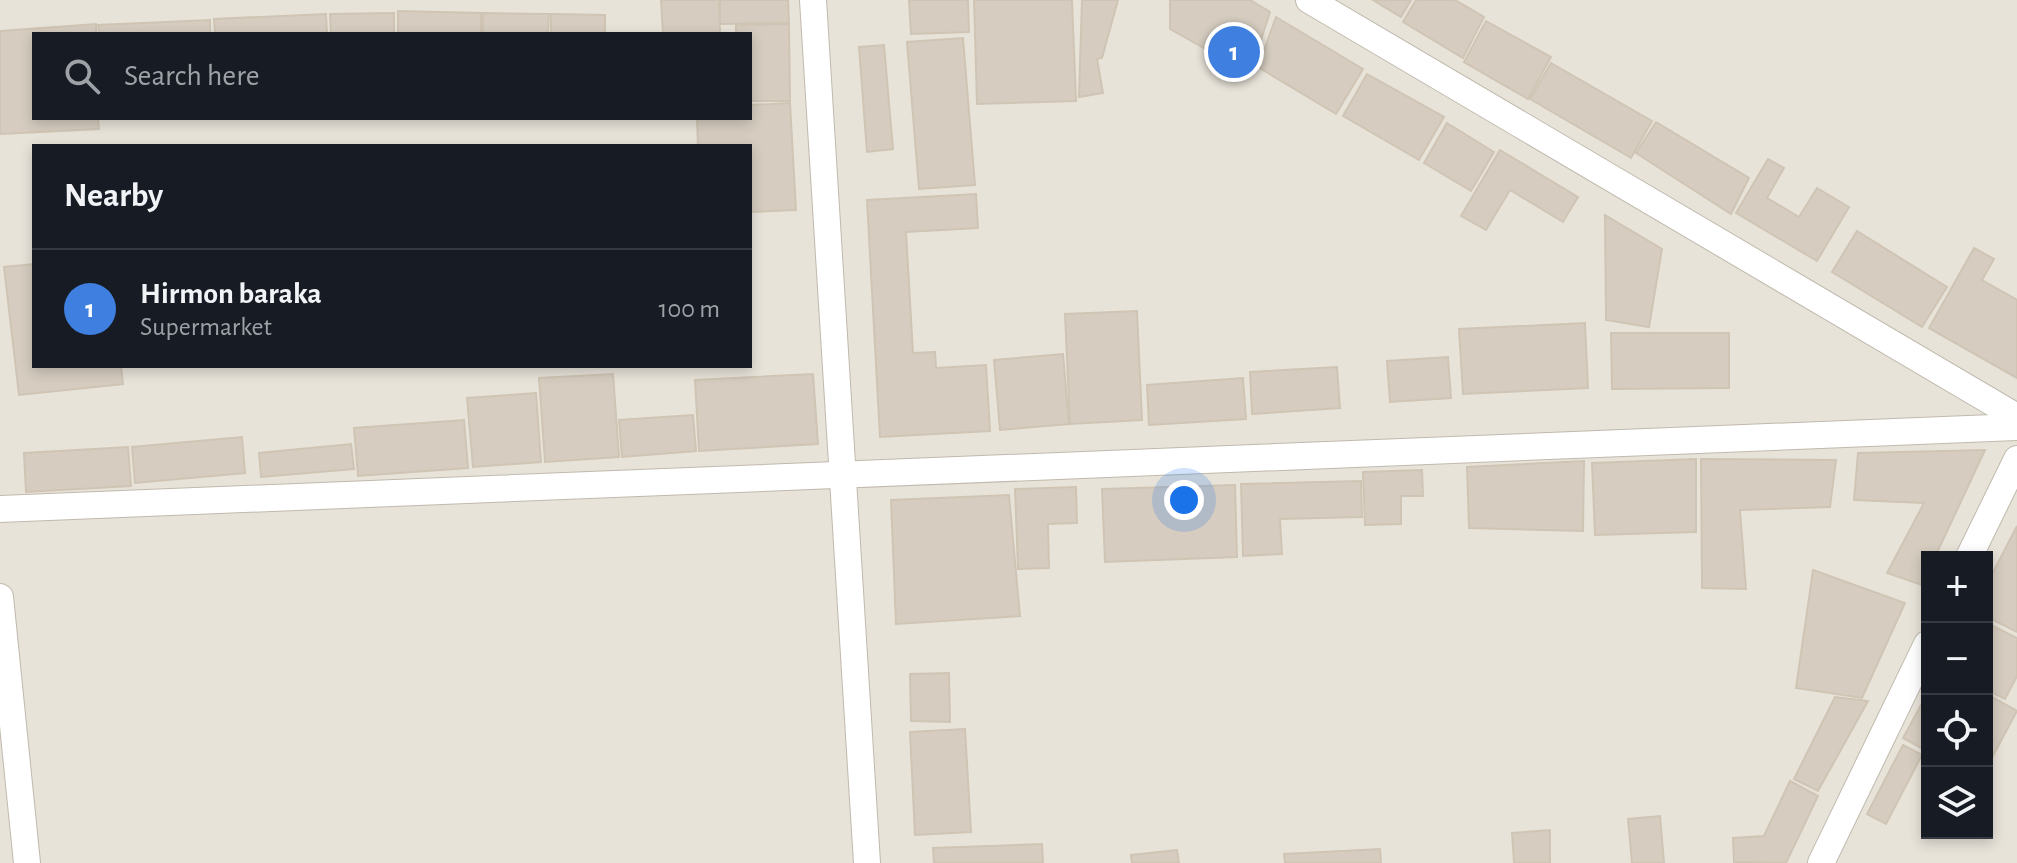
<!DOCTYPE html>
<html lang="en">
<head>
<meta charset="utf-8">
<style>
	body { margin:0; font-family:"Alegreya Sans",sans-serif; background:#242831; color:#f1f3f6 }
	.controls { position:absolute; right:24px; bottom:24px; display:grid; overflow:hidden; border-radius:0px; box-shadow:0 4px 12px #0003 }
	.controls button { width:72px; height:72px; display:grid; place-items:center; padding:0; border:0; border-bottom:2px solid #363941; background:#171b24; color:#f1f3f6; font:40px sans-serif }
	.you { position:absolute; left:1184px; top:500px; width:28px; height:28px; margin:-20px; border:6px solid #fff; border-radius:50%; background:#1a73e8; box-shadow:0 0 0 12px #1a73e833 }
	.badge { display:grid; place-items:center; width:52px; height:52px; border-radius:50%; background:#ef4226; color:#fff; font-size:26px; font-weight:700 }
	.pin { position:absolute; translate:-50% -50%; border:4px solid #fff; box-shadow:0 2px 8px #0006 }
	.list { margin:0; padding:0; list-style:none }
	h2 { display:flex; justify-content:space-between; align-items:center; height:104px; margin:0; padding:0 32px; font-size:34px }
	h2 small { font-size:26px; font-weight:400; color:#9ea1a6 }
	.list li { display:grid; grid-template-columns:52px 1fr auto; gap:24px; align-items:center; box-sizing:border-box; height:120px; padding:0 32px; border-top:2px solid #363941 }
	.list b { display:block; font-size:30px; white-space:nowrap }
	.list p { margin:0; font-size:26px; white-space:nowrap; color:#9ea1a6 }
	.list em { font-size:26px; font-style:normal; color:#9ea1a6 }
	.icon { flex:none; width:44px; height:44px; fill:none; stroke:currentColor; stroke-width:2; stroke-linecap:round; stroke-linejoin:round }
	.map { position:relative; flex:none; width:2017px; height:863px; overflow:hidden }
	.search { position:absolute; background:#171b24; box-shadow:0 4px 12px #0003; left:32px; top:32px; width:720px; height:88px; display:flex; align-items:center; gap:20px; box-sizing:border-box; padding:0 28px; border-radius:0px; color:#9ea1a6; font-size:30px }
	.panel { position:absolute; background:#171b24; box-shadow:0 4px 12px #0003; left:32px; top:144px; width:720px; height:224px; border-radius:0px }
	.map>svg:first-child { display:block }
	.residential { fill:#e8e3d9; fill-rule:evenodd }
	.building { fill:#d6cdc0; stroke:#d0c5b4; stroke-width:2 }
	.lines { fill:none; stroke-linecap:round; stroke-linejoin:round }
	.minor-casing { stroke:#c0b9ad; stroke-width:28 }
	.minor { stroke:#fff; stroke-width:26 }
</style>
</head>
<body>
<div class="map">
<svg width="2017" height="863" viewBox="0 0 2017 863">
	<rect width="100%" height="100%" fill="#f4f1ea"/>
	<path class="residential" d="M 0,0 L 2017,0 L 2017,863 L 0,863 ZM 34,34 L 750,34 L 750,118 L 34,118 ZM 34,146 L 750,146 L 750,366 L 34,366 ZM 1927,557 L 1987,557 L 1987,833 L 1927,833 Z"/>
	<g class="building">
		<path d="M 661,0 L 719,0 L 720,34 L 663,34 Z"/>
		<path d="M 720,0 L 788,0 L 789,23 L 720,24 Z"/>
		<path d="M 909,0 L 968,0 L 969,32 L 911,34 Z"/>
		<path d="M 974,0 L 1072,0 L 1076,101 L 977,104 Z"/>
		<path d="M 1082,0 L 1118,0 L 1102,58 L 1097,59 L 1103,93 L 1079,97 Z"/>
		<path d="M 1170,0 L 1250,0 L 1270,12 L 1250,74 L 1170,29 Z"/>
		<path d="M 1373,0 L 1411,0 L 1401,17 Z"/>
		<path d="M 1416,0 L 1455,0 L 1484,17 L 1463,58 L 1403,22 Z"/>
		<path d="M 398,11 L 481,13 L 481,34 L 398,34 Z"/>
		<path d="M 394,13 L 394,34 L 331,34 L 330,14 Z"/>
		<path d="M 483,13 L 549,14 L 548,34 L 483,34 Z"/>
		<path d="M 326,14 L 327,34 L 215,34 L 214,19 Z"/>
		<path d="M 551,14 L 605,15 L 605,34 L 551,34 Z"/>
		<path d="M 1276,17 L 1363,69 L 1336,114 L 1258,67 Z"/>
		<path d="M 210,20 L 210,34 L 99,34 L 98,25 Z"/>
		<path d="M 1486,21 L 1551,57 L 1528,99 L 1464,62 Z"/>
		<path d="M 96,24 L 96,34 L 34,34 L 34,118 L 98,118 L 99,129 L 0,134 L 0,31 Z"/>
		<path d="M 789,24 L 790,101 L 750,101 L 750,34 L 736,34 L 736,25 Z"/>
		<path d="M 963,38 L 975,185 L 919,189 L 907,42 Z"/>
		<path d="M 884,45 L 893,149 L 867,152 L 859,47 Z"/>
		<path d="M 1551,63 L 1652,121 L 1631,158 L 1530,99 Z"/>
		<path d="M 1367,74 L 1444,117 L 1419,160 L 1343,116 Z"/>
		<path d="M 790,103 L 796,210 L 750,212 L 750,146 L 698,146 L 697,118 L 750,118 L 750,105 Z"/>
		<path d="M 1656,122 L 1749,178 L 1731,214 L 1636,153 Z"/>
		<path d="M 1447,123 L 1494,152 L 1471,191 L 1424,163 Z"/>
		<path d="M 1500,150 L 1578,197 L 1563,222 L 1510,190 L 1486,230 L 1461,216 Z"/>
		<path d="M 1768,159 L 1784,168 L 1767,198 L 1799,217 L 1817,188 L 1849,207 L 1817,261 L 1736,213 Z"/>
		<path d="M 976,194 L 978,228 L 906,232 L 913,353 L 935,352 L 936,368 L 986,365 L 990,431 L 880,437 L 867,200 Z"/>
		<path d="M 1605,215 L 1662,249 L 1649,327 L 1606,320 Z"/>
		<path d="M 1857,231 L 1947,287 L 1922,327 L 1832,272 Z"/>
		<path d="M 1974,248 L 1994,259 L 1982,280 L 2017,300 L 2017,378 L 1929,328 Z"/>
		<path d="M 34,264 L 34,366 L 121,366 L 123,384 L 19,395 L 4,267 Z"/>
		<path d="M 1137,311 L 1142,420 L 1070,424 L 1065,314 Z"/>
		<path d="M 1585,323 L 1588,388 L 1463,394 L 1459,329 Z"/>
		<path d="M 1611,333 L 1729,333 L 1729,388 L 1612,389 Z"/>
		<path d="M 1063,354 L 1069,424 L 1000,430 L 994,360 Z"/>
		<path d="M 1448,357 L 1451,398 L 1390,402 L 1387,361 Z"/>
		<path d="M 1337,367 L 1340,408 L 1252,414 L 1250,372 Z"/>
		<path d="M 613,374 L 619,457 L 545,462 L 539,378 Z"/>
		<path d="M 813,374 L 818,444 L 699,451 L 695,380 Z"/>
		<path d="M 1243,378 L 1246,419 L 1149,425 L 1147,385 Z"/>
		<path d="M 536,393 L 541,462 L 473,467 L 467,398 Z"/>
		<path d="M 693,415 L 696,451 L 622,457 L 619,420 Z"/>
		<path d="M 464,420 L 468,468 L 358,476 L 354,428 Z"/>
		<path d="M 242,437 L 245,473 L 135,483 L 132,447 Z"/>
		<path d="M 351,444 L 354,469 L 261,477 L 259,453 Z"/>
		<path d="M 128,447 L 131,486 L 26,492 L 24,453 Z"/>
		<path d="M 1985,450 L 1935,557 L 1927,557 L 1927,575 L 1922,585 L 1887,573 L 1924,503 L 1854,500 L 1858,453 Z"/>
		<path d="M 1696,459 L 1696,532 L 1595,535 L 1592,463 Z"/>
		<path d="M 1701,459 L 1836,460 L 1830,507 L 1740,510 L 1746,589 L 1702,588 Z"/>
		<path d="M 1584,461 L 1583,531 L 1469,528 L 1467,467 Z"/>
		<path d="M 1422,470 L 1423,496 L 1401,496 L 1401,524 L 1365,525 L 1363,472 Z"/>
		<path d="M 1361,481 L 1362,517 L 1280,519 L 1282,554 L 1243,556 L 1241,484 Z"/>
		<path d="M 1235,485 L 1237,557 L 1105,562 L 1102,489 Z"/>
		<path d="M 1076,487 L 1077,523 L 1048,524 L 1049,568 L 1018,569 L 1015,489 Z"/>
		<path d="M 1009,495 L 1020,616 L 896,624 L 891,500 Z"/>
		<path d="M 2017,526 L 2017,632 L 1987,617 L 1987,584 Z"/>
		<path d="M 1813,570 L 1905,603 L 1862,698 L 1796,688 Z"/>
		<path d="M 1987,623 L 2017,638 L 2017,676 L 2005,699 L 1987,690 Z"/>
		<path d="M 949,673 L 950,722 L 911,721 L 910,674 Z"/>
		<path d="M 1927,694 L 1927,751 L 1903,738 Z"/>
		<path d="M 1987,694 L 2017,711 L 1987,767 Z"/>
		<path d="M 1835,697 L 1868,701 L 1818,791 L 1794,779 Z"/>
		<path d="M 965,729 L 971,832 L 915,835 L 910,732 Z"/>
		<path d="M 1903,745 L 1922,755 L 1886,824 L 1867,814 Z"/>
		<path d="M 1790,781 L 1818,796 L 1786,863 L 1734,862 L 1733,838 L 1764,836 Z"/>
		<path d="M 1660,816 L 1664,863 L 1632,863 L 1628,819 Z"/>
		<path d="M 1550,830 L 1550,863 L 1514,863 L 1512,833 Z"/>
		<path d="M 1042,844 L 1043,863 L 934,863 L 933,848 Z"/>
		<path d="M 1380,849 L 1381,863 L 1285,863 L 1284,854 Z"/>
		<path d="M 1177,850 L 1179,863 L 1132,863 L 1131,855 Z"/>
	</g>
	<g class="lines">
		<g class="minor-casing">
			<g id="minor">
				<path d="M 813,0 L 867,863"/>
				<path d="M 1309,0 L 2017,417"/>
				<path d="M 0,509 L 2017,427"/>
				<path d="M 1969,557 L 2017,459"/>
				<path d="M 0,597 L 27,863"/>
				<path d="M 1821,863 L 1927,644"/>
			</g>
		</g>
		<use href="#minor" class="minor"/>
	</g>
</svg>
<div class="controls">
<button>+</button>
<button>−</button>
<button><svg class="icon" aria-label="locate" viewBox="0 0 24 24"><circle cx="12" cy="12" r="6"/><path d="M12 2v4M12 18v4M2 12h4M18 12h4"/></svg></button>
<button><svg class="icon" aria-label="layers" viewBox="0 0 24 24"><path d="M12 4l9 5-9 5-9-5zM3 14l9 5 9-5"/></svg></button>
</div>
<div class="you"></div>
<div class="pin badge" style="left:1234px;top:52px;background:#3f7fe0">1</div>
<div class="search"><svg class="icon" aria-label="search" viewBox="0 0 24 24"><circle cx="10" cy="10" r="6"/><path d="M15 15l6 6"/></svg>Search here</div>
<section class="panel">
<h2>Nearby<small></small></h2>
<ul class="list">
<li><span class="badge" style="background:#3f7fe0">1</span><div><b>Hirmon baraka</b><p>Supermarket</p></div><em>100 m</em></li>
</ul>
</section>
</div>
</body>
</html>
